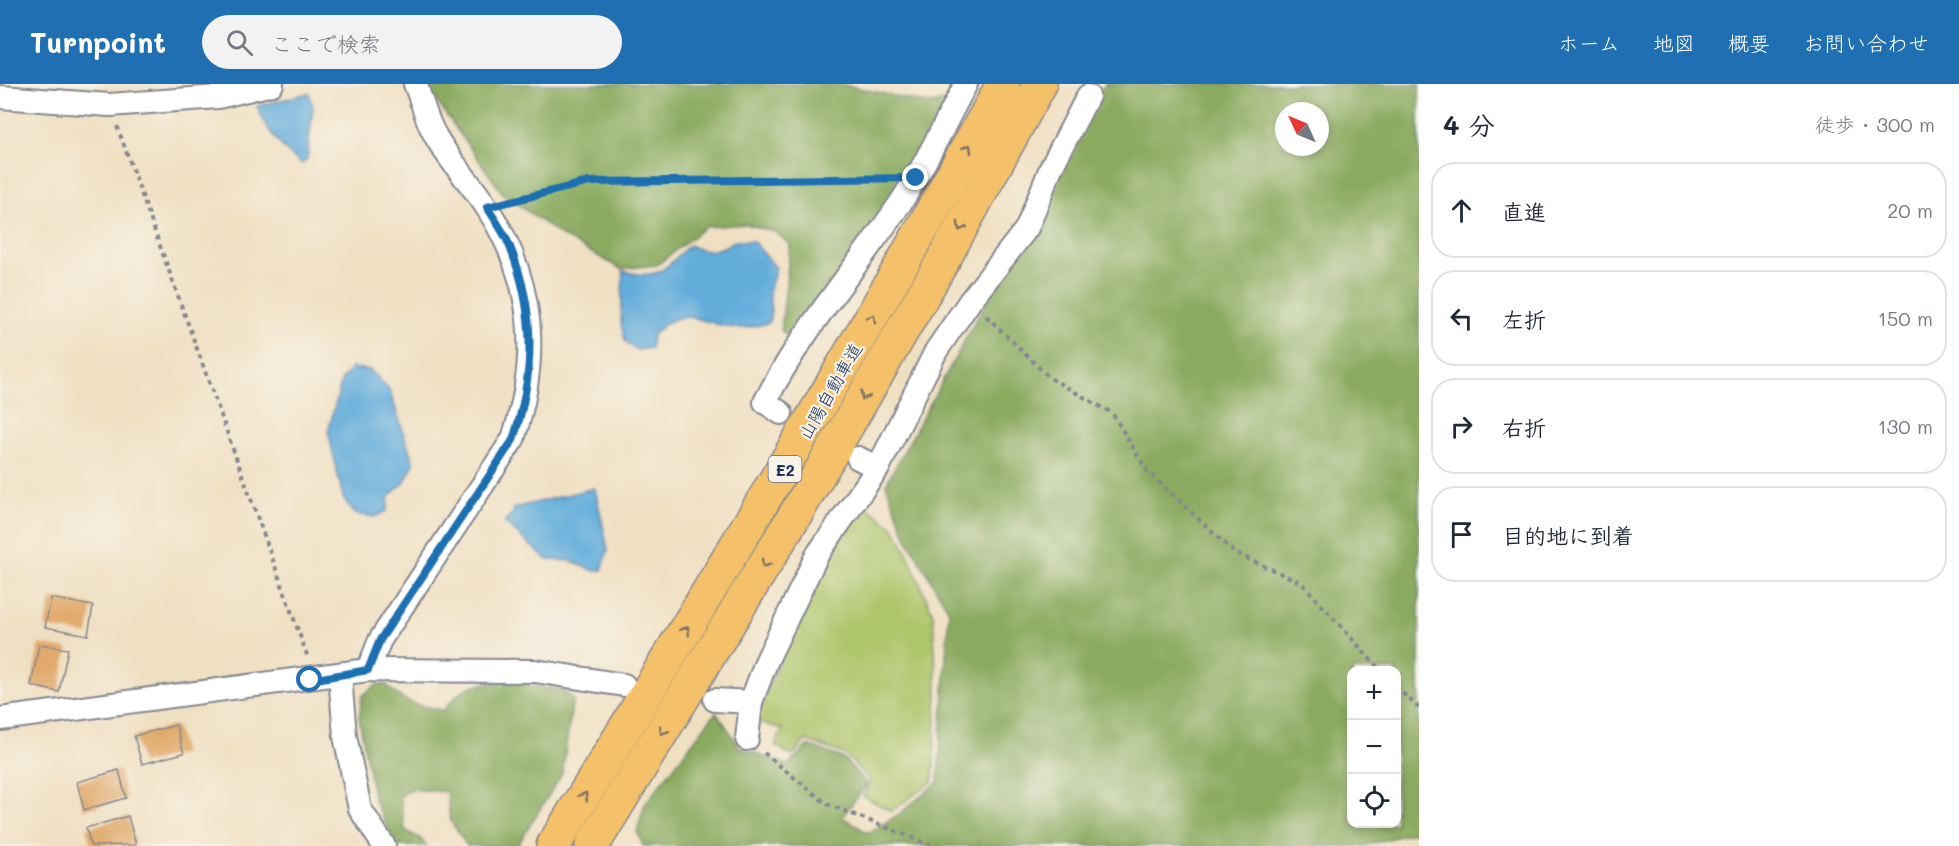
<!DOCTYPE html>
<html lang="ja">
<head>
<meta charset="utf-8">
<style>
	body { margin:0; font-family:Mali,"Klee One",sans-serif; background:#f2f2f3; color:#1f2937 }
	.controls { position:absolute; right:18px; bottom:18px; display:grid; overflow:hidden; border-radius:12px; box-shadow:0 3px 9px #0003 }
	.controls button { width:54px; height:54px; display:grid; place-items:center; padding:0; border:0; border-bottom:2px solid #e0e1e3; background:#fff; color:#1f2937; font:30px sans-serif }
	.compass { position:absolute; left:1275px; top:18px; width:54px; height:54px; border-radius:50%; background:#fff; box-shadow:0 3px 9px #0003; rotate:314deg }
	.stop { position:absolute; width:18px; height:18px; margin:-14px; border:4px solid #1f6fb2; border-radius:50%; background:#fff }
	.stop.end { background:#1f6fb2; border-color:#fff; box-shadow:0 2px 6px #0008 }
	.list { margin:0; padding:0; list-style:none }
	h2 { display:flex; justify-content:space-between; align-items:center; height:78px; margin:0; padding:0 24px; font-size:26px }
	h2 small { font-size:20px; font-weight:400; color:#747a83 }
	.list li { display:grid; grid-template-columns:39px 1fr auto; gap:18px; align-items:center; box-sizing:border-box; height:96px; margin:0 12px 12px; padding:0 12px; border:2px solid #e0e1e3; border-radius:24px }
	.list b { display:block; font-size:22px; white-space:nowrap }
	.list em { font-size:20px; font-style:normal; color:#747a83 }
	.icon { flex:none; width:33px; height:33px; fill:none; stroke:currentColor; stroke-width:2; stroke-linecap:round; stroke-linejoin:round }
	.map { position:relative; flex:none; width:1419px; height:762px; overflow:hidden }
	header { display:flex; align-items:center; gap:36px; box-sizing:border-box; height:84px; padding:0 30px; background:#1f6fb2; color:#fff }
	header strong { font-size:28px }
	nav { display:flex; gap:33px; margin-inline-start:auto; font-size:21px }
	.search { width:420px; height:54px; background:#f2f2f3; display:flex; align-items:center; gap:15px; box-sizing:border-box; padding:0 21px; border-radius:33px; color:#747a83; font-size:22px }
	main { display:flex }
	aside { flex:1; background:#fff }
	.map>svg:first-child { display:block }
	.green { fill:#aec56a; stroke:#647a64; stroke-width:1.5 }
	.forest { fill:#8aaa5e; stroke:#526c5e; stroke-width:1.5; fill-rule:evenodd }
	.water { fill:#63addb; stroke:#3f6e9c; stroke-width:1.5 }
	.building { fill:#e1aa6c }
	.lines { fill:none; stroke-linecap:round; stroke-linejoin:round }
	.street-casing { stroke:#868890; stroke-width:26 }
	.highway-casing { stroke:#868890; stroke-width:36 }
	.path { stroke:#868890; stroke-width:4; stroke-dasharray:4.5 4.5; stroke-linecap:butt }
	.street { stroke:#fff; stroke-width:22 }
	.highway { stroke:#f4c16a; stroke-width:33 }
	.oneway { stroke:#7d7163 }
	.route { stroke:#1f6fb2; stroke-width:8 }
	.labels { text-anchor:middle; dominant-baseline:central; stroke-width:4.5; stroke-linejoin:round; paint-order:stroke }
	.shield { fill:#f7f3e8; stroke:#5d6a87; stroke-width:1.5 }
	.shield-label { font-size:16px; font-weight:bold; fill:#1b2f5e }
	.street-label { font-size:18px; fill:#1b2f5e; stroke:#f7f3e8 }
</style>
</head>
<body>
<header>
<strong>Turnpoint</strong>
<div class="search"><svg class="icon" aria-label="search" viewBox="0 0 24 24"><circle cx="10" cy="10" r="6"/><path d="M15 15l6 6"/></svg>ここで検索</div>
<nav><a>ホーム</a><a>地図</a><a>概要</a><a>お問い合わせ</a></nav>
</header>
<main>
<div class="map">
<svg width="1419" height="762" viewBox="0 0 1419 762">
	<rect width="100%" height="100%" fill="#f7f3e8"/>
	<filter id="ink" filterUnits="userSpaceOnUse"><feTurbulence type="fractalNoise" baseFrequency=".0167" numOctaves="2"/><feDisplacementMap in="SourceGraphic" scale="12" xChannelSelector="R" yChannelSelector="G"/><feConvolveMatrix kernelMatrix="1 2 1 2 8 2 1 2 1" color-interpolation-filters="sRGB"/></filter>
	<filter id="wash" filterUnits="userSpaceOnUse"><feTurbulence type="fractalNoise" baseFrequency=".008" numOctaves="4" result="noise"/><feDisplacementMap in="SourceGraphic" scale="24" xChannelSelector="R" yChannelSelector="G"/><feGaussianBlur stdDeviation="1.35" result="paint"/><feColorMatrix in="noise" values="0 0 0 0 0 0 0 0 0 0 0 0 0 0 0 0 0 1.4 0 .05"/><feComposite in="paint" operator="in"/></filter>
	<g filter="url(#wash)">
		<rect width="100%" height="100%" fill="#f0e0c2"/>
		<path class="green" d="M 864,421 L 893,443 L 903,459 L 933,530 L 937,607 L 933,697 L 891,727 L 863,712 L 870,697 L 846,671 L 806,656 L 792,672 L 775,661 L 783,645 L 754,637 L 823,472 Z"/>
		<g class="forest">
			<path d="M 428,0 L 841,0 L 929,20 L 953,16 L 918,84 L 791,256 L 781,246 L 790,161 L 775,148 L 746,140 L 705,143 L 657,181 L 621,185 L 562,152 L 503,110 L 428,5 Z"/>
			<path d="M 1105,0 L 1419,0 L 1419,749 L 1414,748 L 1364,762 L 643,762 L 637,747 L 645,720 L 716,628 L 741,664 L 788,681 L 808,661 L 844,675 L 867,700 L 842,733 L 868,749 L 898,731 L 938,698 L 949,527 L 907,455 L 886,400 ZM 1284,27 L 1320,27 L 1320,63 L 1284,63 ZM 1352,586 L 1396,586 L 1396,740 L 1352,740 Z"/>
			<path d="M 510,598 L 562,606 L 573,615 L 562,690 L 517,762 L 467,762 L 450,736 L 447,708 L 411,705 L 400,712 L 405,746 L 421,755 L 427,762 L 397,762 L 374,716 L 359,634 L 362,612 L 377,600 L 387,601 C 402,620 421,622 444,626 C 466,597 476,600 510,598 Z"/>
		</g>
		<g class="water">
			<path d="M 309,9 L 313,23 L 307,75 L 302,80 C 282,66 265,44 257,22 Z"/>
			<path d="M 735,157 L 753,157 L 776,184 L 769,207 L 771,228 L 769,239 C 758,241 746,245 735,244 C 701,240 683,218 652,252 L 651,264 L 637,266 L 625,257 L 621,239 L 623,187 C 660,197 664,185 689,161 C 708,170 718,167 735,157 Z"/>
			<path d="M 352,284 L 370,286 L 389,305 L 414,380 L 404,399 L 389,412 L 387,427 L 374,433 L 355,430 L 343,414 L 328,347 L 342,295 Z"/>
			<path d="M 595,404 L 608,466 L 602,486 L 595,487 L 571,477 L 547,476 L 504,438 L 513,429 L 514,424 Z"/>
		</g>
		<g id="blocks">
			<g class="building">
				<path d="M 51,514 L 93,522 L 88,551 L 45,543 Z"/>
				<path d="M 39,560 L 68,565 L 59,608 L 31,602 Z"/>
				<path d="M 176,641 L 184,669 L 142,680 L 134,652 Z"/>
				<path d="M 119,686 L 126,714 L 84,726 L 77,698 Z"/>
				<path d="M 128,732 L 136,761 L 91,762 L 86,744 Z"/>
			</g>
		</g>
	</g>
	<g filter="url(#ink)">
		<use href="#blocks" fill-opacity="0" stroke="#868890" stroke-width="1.5"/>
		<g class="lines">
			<g class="street-casing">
				<g id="street">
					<path d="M 0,13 L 109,21 L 218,13 L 272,0"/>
					<path d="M 781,329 L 765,318 C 801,247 854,187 899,121 C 925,83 944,40 966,0"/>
					<path d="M 858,374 L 878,384"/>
					<path d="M 368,586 L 380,556 L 513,355 C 540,273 535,199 488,125 C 472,100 449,77 435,51 C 426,36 422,16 415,0"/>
					<path d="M 340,592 L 345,652 L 360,725 L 384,762"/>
					<path d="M 715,616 L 751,618"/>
					<path d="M 0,635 L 368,586 L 535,587 L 624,601"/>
					<path d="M 747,655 L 751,618 L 767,576 L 817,471 L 878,384 L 936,267 L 970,217 L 1027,144 L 1050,86 L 1088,12"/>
				</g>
			</g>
			<g class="highway-casing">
				<g id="highway">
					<path d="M 553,762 C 708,510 861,259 1003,0"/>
					<path d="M 592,762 L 798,426 L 941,180 L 1040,0"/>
				</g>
			</g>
			<g class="path">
				<path d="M 117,42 L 308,574"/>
				<path d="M 508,118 L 589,98 L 891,94"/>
				<path d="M 986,232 L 1050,294 L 1112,329 L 1148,388 L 1235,469 L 1302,499 L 1380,586"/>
				<path d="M 1396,603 L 1419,624"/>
				<path d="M 764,669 L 827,720 L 933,762"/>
			</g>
			<use href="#street" class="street"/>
			<use href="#highway" class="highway"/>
		</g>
		<defs><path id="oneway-chevron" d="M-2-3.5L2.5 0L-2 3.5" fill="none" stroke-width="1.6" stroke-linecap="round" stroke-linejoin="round" transform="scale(1.5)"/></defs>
		<g class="oneway">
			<use href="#oneway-chevron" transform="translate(968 64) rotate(-61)"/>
			<use href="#oneway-chevron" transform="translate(961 143) rotate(119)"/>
			<use href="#oneway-chevron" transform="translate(872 234) rotate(-60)"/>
			<use href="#oneway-chevron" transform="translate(864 312) rotate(120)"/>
			<use href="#oneway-chevron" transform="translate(765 480) rotate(122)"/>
			<use href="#oneway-chevron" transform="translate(686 546) rotate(-58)"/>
			<use href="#oneway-chevron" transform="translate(663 647) rotate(122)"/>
			<use href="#oneway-chevron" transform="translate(584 712) rotate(-58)"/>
		</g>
	</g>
	<g class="lines" filter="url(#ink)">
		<path class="route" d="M 310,596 L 368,586 L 380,556 L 513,356 C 535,289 536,228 510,163 C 505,149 495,136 487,123 L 589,98 L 916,94"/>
	</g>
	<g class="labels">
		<rect class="shield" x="768.5" y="372" width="33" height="26" rx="4.5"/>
		<g class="shield-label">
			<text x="785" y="385">E2</text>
		</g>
		<g class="street-label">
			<text transform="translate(830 307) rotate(-60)">山陽自動車道</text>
		</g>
	</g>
</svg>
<div class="controls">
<button>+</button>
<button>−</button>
<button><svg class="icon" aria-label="locate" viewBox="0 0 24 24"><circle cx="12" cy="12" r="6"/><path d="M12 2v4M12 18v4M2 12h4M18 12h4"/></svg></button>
</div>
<svg class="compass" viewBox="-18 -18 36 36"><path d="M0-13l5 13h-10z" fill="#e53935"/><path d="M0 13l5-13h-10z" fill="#747a83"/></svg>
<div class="stop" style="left:310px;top:596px"></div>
<div class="stop end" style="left:916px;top:94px"></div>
</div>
<aside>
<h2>4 分<small>徒歩 · 300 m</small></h2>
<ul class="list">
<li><svg class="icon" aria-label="ahead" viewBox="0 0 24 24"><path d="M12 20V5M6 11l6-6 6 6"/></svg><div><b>直進</b></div><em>20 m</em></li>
<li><svg class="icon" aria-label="left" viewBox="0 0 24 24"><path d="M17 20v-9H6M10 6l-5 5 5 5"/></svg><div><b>左折</b></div><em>150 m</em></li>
<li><svg class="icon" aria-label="right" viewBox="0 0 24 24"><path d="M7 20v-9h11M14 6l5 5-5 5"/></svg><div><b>右折</b></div><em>130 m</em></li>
<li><svg class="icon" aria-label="arrive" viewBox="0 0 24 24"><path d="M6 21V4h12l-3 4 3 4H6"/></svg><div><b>目的地に到着</b></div></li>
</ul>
</aside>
</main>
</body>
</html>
